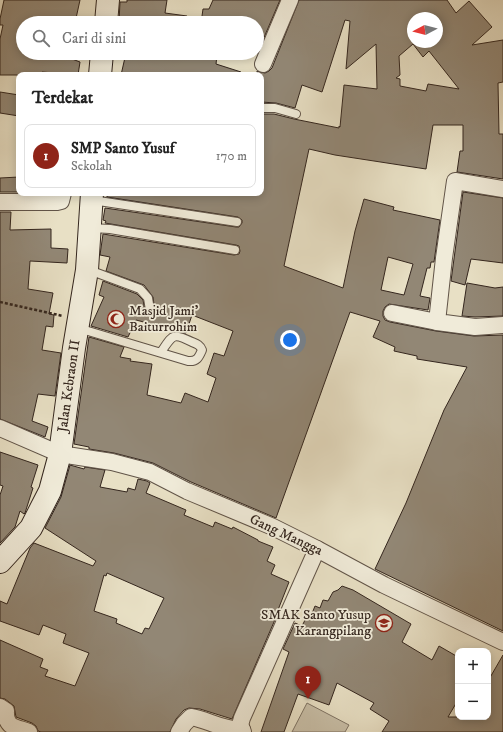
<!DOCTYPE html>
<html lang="id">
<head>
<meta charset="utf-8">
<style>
	body { margin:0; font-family:"IM FELL DW Pica",serif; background:#f2f2f2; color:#222 }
	.controls { position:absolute; right:12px; bottom:12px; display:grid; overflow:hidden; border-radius:8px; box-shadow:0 2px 10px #0003 }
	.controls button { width:36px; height:36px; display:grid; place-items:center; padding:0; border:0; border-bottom:1px solid #e0e0e0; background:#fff; color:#222; font:20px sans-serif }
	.compass { position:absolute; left:407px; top:12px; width:36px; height:36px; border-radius:50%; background:#fff; box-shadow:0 2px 10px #0003; rotate:263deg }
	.you { position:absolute; left:290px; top:340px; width:14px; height:14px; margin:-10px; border:3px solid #fff; border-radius:50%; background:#1a73e8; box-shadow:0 0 0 6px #1a73e833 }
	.badge { display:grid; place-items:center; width:26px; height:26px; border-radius:50%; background:#8f2418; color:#fff; font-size:13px; font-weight:700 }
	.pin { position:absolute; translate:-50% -33px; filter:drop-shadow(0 1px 2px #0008) }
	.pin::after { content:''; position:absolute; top:21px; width:14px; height:12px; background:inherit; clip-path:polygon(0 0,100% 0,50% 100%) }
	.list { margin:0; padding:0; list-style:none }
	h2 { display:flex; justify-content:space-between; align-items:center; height:52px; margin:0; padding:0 16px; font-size:17px }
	h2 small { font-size:13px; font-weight:400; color:#767676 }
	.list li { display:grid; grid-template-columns:26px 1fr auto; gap:12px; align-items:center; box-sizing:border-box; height:64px; margin:0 8px 8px; padding:0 8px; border:1px solid #e0e0e0; border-radius:8px }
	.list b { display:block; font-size:15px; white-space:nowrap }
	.list p { margin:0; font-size:13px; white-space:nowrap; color:#767676 }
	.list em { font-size:13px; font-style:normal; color:#767676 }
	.icon { flex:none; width:22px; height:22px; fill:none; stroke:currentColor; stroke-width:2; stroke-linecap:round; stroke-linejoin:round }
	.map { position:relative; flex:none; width:503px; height:732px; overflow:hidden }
	.search { position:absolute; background:#fff; box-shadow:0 2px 10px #0003; left:16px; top:16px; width:248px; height:44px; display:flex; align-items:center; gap:10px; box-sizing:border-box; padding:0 14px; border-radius:22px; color:#767676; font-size:15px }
	.panel { position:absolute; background:#fff; box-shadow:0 2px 10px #0003; left:16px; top:72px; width:248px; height:124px; border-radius:8px }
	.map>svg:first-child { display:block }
	.green { fill:#c9c0a9; stroke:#7e7364 }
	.building { fill:#928775; stroke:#34261e; fill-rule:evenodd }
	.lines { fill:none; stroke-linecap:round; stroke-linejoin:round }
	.lane-casing { stroke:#615448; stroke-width:10 }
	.street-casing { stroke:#615448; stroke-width:18 }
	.secondary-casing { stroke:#34261e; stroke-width:24 }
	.path { stroke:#34261e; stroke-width:2.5; stroke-dasharray:3 2; stroke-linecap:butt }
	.lane { stroke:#f0ebd9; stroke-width:8 }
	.street { stroke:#f0ebd9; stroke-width:16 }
	.secondary { stroke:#f0ebd9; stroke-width:22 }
	.labels { text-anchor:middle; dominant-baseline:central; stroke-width:3.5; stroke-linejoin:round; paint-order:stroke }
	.poi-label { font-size:14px; fill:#34261e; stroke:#f0ebd9; text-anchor:start }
	.street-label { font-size:14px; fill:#34261e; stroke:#f0ebd9 }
</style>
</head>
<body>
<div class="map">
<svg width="503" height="732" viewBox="0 0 503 732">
	<rect width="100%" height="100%" fill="#e8e0c5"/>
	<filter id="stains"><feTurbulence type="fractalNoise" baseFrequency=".005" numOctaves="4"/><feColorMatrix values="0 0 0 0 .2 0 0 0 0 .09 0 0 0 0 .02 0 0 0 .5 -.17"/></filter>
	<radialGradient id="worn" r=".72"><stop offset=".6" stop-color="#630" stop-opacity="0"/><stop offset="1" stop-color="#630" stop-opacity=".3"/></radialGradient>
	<path class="green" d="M 307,703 L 349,725 L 345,732 L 292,732 Z"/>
	<g class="building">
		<path d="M 4,0 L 80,0 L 75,23 L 68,23 L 40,18 L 39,23 L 23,23 L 23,53 L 56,53 L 80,62 L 78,75 L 42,72 L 41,75 L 0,75 L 0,39 L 3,25 L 0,25 L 0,19 Z"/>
		<path d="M 127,0 L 167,0 L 165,13 L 187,16 L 186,23 L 119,22 L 120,2 L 127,2 Z"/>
		<path d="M 213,0 L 280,0 L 257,54 L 257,23 L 201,23 L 203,9 L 209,9 Z"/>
		<path d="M 299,0 L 447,0 L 456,13 L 469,1 L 492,27 L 472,45 L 503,40 L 503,82 L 498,83 L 499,134 L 503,134 L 503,179 L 457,172 L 460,151 L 463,151 L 463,125 L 433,125 L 426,169 L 335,155 L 309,149 L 284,266 L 343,288 L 355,231 L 364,199 L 394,207 L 393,210 L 440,220 L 434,262 L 431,262 L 430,268 L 427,268 L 420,296 L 430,298 L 428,310 L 389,304 L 385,307 L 383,311 L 383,316 L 385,320 L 390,322 L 436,331 L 474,336 L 503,335 L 503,631 L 375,569 L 406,503 L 444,410 L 467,367 L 417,359 L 417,356 L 394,351 L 395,347 L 373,337 L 380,321 L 350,312 L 276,518 L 191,482 L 153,463 L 114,453 L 89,449 L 89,447 L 74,444 L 89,337 L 124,347 L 120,357 L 131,359 L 130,361 L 152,364 L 147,395 L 181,403 L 185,393 L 208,402 L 216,378 L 207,374 L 214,353 L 224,356 L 233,331 L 192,315 L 186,333 L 136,320 L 128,337 L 91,326 L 104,297 L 99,295 L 103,281 L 137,294 L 143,300 L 145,311 L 148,315 L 151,315 L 155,312 L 153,297 L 144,285 L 106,271 L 110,257 L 100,255 L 103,234 L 234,255 L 239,254 L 240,251 L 239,246 L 236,245 L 105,223 L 106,221 L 103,220 L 105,208 L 236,227 L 239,227 L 242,223 L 242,220 L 238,217 L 107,197 L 107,193 L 261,193 L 261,114 L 274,114 L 294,119 L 339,128 L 339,126 L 340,127 L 344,85 L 377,89 L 376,44 L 346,69 L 350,21 L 345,20 L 322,92 L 302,85 L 295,108 L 276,103 L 261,102 L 261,75 L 257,75 L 257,71 L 265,73 L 269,71 L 272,68 ZM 413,18 L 437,18 L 437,42 L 413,42 ZM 413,44 L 423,57 L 429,51 L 459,89 L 428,84 L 426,91 L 400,86 L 400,79 L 396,78 L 400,75 L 399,56 ZM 388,257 L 413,264 L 404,295 L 381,290 Z"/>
		<path d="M 126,53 L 207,53 L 217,55 L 216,64 L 241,72 L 240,75 L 121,75 Z"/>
		<path d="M 0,92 L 19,95 L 19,116 L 0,113 Z"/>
		<path d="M 19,177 L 19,192 L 0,192 L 0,178 Z"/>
		<path d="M 463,192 L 503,198 L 503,263 L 471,259 L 465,285 L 451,281 Z"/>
		<path d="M 0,212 L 11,212 L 10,230 L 51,229 L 51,248 L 68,249 L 67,263 L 30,261 L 28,289 L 53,293 L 49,314 L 54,315 L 53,327 L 46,326 L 42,350 L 61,353 L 55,396 L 38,394 L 32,421 L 48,427 L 45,437 L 0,419 Z"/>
		<path d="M 467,283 L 495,288 L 503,287 L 503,316 L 475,317 L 462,316 Z"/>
		<path d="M 0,452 L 38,465 L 31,487 L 33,488 L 25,513 L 24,514 L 20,511 L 15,527 L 0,543 L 0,495 L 3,486 L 0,485 Z"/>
		<path d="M 70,465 L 84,469 L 85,467 L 105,470 L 100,487 L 127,492 L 128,488 L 135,490 L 138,479 L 147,481 L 150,483 L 146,493 L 186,510 L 184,515 L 213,527 L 215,522 L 232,529 L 233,527 L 258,540 L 258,541 L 273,547 L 267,561 L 275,565 L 271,574 L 289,582 L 276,615 L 277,615 L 232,719 L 200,709 L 189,708 L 184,710 L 176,719 L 170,732 L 41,732 L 38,731 L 36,726 L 32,723 L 16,717 L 14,706 L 5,699 L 0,698 L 0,640 L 43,659 L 40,667 L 48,670 L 45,676 L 75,686 L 89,653 L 63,643 L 66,634 L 43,625 L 39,635 L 0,621 L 0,601 L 7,604 L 30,548 L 34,543 L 93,566 L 96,561 L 45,528 L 61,497 ZM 107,573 L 164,598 L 149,629 L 145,628 L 142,634 L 116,623 L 117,619 L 94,611 L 104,575 L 106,576 Z"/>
		<path d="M 342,586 L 353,590 L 411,624 L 402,642 L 432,660 L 439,646 L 458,657 L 458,700 L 448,717 L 488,717 L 488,681 L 503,655 L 503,732 L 382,732 L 389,721 L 370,709 L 374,703 L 337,683 L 329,705 L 298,694 L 284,732 L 261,732 L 289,652 L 283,649 L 295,623 L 302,626 L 308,614 L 311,616 L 315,606 L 320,608 L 323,600 L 328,601 L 333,592 L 338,590 Z"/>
	</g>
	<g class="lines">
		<g class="lane-casing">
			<g id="lane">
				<path d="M 261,108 L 275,108 L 296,114"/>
				<path d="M 92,200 L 237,222"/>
				<path d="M 91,228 L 110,229 L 235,250"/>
				<path d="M 89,270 L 140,289 L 148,298 L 150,310"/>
				<path d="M 78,328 L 188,361 C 197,362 199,357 202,350 C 200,345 197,344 192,342 C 172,332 173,335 161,352"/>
			</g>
		</g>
		<g class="street-casing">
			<g id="street">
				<path d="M 263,64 L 290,0"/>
				<path d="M 503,189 L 455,181 L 444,258 L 437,322 L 475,327 L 503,325"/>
				<path d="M 0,202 L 57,202 L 61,201 L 63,193"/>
				<path d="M 392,313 L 437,322"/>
				<path d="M 0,428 L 60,454 L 112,462 L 150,472 L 187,491 L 273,527 L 317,549 L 384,585 L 503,642"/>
				<path d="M 0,707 L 6,711 C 5,728 16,727 29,732"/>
				<path d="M 179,732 L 184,724 L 191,717 C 206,719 227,732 242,729"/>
				<path d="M 243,732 L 240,725 L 242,718 L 317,549"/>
			</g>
		</g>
		<g class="secondary-casing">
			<g id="secondary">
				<path d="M 106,23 L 108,0"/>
				<path d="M 100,75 L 102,53"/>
				<path d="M 0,562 L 31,528 L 50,491 L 60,454 L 74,348 L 87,270 L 92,193"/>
			</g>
		</g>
		<path class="path" d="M 0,302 L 63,316"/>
		<use href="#lane" class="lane"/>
		<use href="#street" class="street"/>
		<use href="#secondary" class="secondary"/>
	</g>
	<defs>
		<g id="mosque-ring" transform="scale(0.9)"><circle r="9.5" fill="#f0ebd9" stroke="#8f2418" stroke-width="1.5"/><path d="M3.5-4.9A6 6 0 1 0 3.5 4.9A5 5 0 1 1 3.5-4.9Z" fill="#8f2418"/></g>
		<g id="school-ring" transform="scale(0.9)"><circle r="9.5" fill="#f0ebd9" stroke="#8f2418" stroke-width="1.5"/><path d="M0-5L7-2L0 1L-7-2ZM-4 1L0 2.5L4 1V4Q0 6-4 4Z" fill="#8f2418"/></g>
	</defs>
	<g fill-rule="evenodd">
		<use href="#mosque-ring" x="116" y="319"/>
		<use href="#school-ring" x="384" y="623"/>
	</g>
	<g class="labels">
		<g class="poi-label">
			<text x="129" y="311">Masjid Jami'<tspan x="129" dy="16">Baiturrohim</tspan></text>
			<text x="371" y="615" text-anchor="end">SMAK Santo Yusup<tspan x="371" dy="16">Karangpilang</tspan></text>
		</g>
		<g class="street-label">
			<text transform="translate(69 386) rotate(-82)">Jalan Kebraon II</text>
			<text transform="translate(286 535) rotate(25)">Gang Mangga</text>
		</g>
	</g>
	<rect width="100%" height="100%" filter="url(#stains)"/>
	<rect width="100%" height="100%" fill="url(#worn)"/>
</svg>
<div class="controls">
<button>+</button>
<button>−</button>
</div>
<svg class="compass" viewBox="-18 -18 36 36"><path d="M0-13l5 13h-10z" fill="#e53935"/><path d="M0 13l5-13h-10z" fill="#767676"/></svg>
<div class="you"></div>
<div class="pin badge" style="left:308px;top:699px">1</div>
<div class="search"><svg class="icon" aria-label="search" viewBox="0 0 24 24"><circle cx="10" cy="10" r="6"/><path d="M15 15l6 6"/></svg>Cari di sini</div>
<section class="panel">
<h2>Terdekat<small></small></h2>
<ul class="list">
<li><span class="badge">1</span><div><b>SMP Santo Yusuf</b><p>Sekolah</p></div><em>170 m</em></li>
</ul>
</section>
</div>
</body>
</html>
